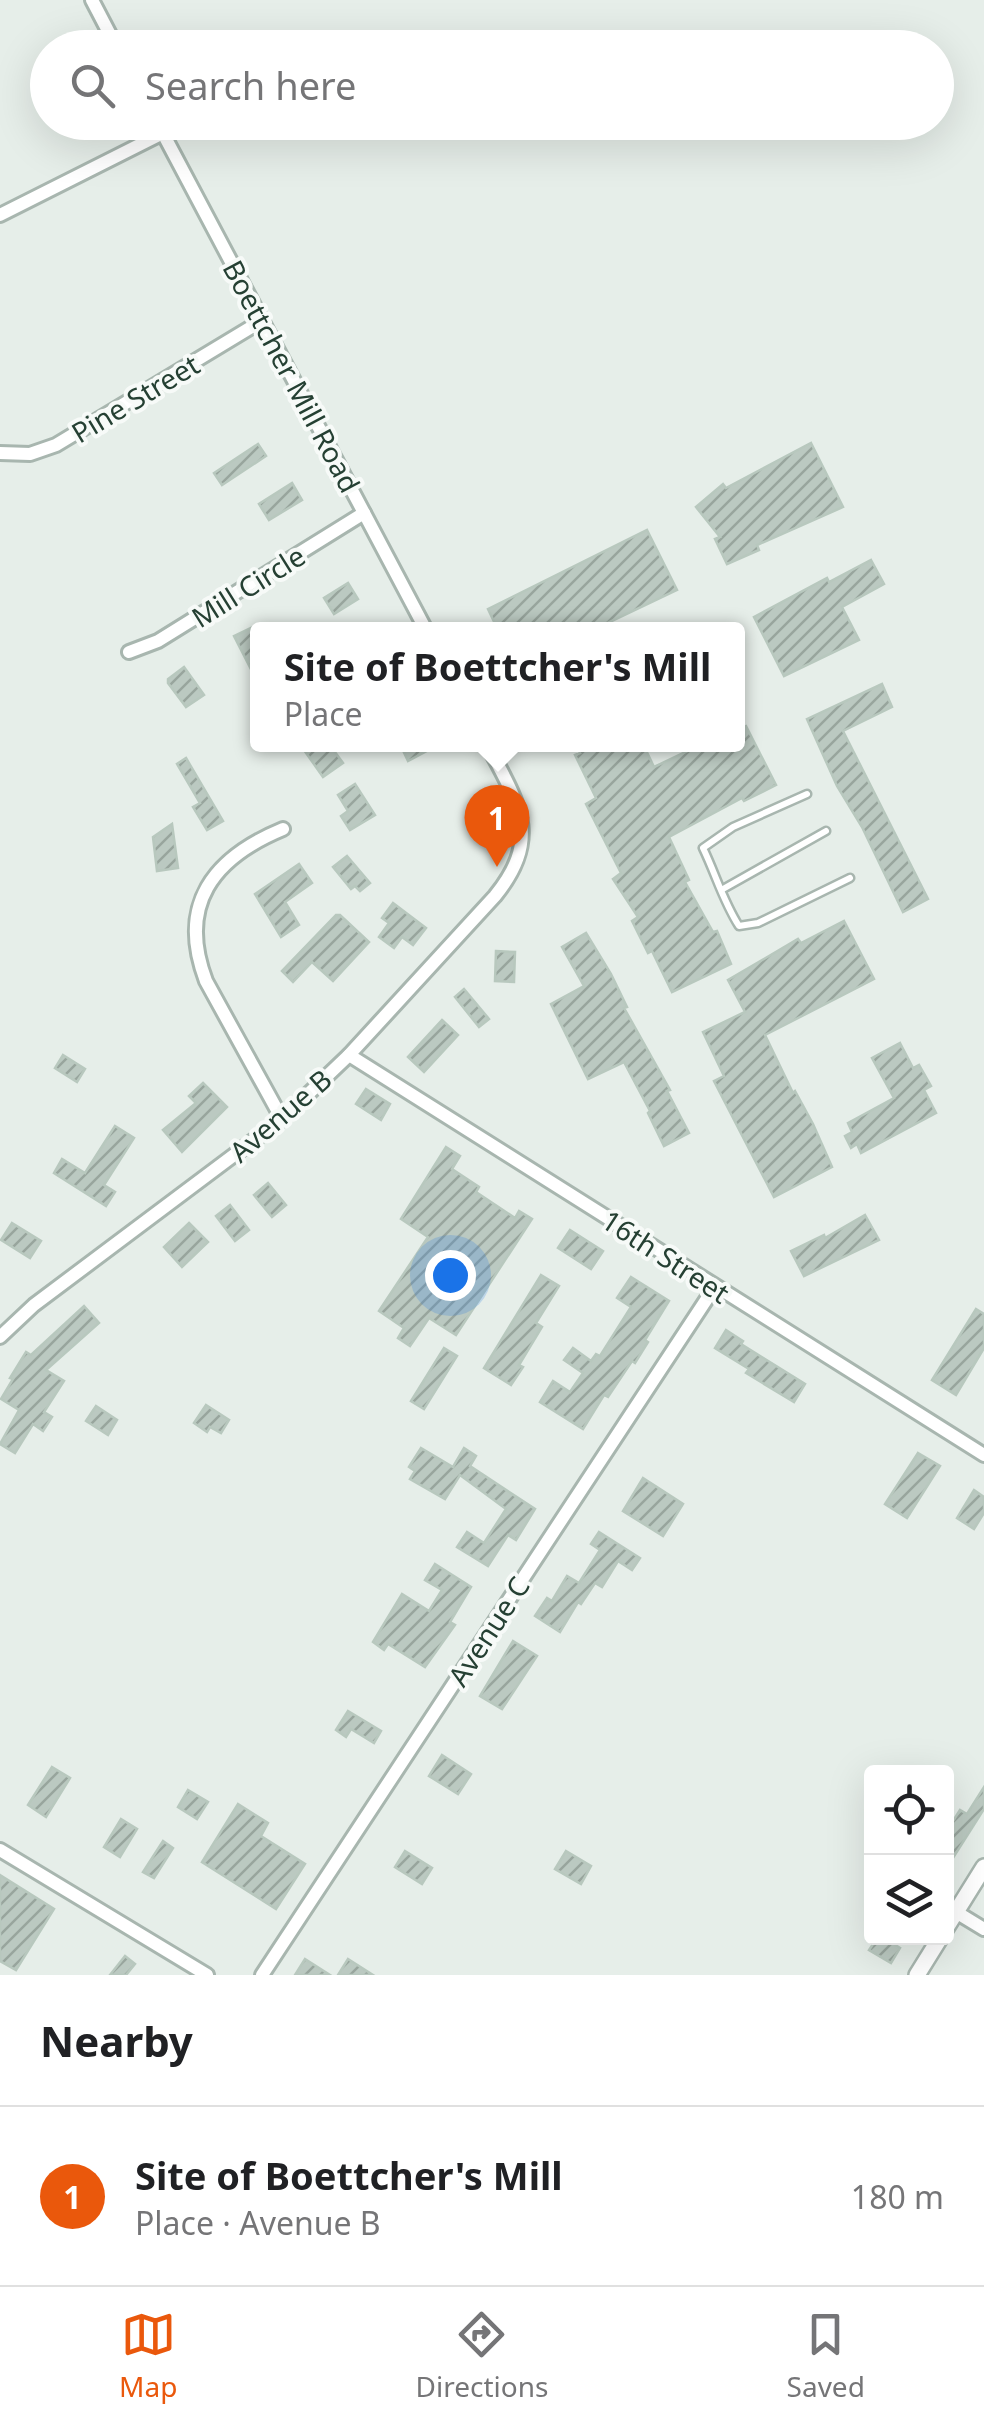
<!DOCTYPE html>
<html lang="en">
<head>
<meta charset="utf-8">
<style>
	body { margin:0; font-family:"Noto Sans",sans-serif; background:#f6f6f6; color:#202124 }
	.controls { position:absolute; right:30px; bottom:30px; display:grid; overflow:hidden; border-radius:10px; box-shadow:0 10px 40px #0002 }
	.controls button { width:90px; height:90px; display:grid; place-items:center; padding:0; border:0; border-bottom:2px solid #e0e0e0; background:#fff; color:#202124; font:50px sans-serif }
	.you { position:absolute; left:450px; top:1275px; width:35px; height:35px; margin:-25px; border:8px solid #fff; border-radius:50%; background:#1a73e8; box-shadow:0 0 0 15px #1a73e833 }
	.badge { display:grid; place-items:center; width:65px; height:65px; border-radius:50%; background:#ea580c; color:#fff; font-size:32px; font-weight:700 }
	.pin { position:absolute; translate:-50% -82px; filter:drop-shadow(0 2px 5px #0008) }
	.pin::after { content:''; position:absolute; top:52px; width:35px; height:30px; background:inherit; clip-path:polygon(0 0,100% 0,50% 100%) }
	.popup { position:absolute; left:250px; top:622px; width:495px; height:130px; box-sizing:border-box; display:grid; place-content:center; border-radius:10px; background:#fff; filter:drop-shadow(0 2px 8px #0005); font-size:32px; white-space:nowrap; color:#757577 }
	.popup b { font-size:38px; color:#202124 }
	.popup::after { content:''; position:absolute; left:50%; top:100%; margin-left:-20px; border:20px solid transparent; border-top-color:#fff }
	.list { margin:0; padding:0; list-style:none }
	h2 { display:flex; justify-content:space-between; align-items:center; height:130px; margin:0; padding:0 40px; font-size:42px }
	h2 small { font-size:32px; font-weight:400; color:#757577 }
	.list li { display:grid; grid-template-columns:65px 1fr auto; gap:30px; align-items:center; box-sizing:border-box; height:180px; padding:0 40px; border-top:2px solid #e0e0e0 }
	.list b { display:block; font-size:38px; white-space:nowrap }
	.list p { margin:0; font-size:32px; white-space:nowrap; color:#757577 }
	.list em { font-size:32px; font-style:normal; color:#757577 }
	.icon { flex:none; width:55px; height:55px; fill:none; stroke:currentColor; stroke-width:2; stroke-linecap:round; stroke-linejoin:round }
	.map { position:relative; flex:none; width:984px; height:1975px; overflow:hidden }
	.search { position:absolute; background:#fff; box-shadow:0 10px 40px #0002; left:30px; right:30px; top:30px; height:110px; display:flex; align-items:center; gap:25px; box-sizing:border-box; padding:0 35px; border-radius:55px; color:#757577; font-size:38px }
	.sheet { height:310px; background:#fff }
	nav { display:flex; justify-content:space-around; align-items:center; box-sizing:border-box; height:140px; border-top:2px solid #e0e0e0; background:#fff; font-size:28px; color:#757577 }
	nav a { display:grid; justify-items:center; gap:5px }
	nav .on { color:#ea580c }
	.map>svg:first-child { display:block }
	.building { fill:url(#building-hatch); stroke:#b8c8be; stroke-width:2.5 }
	.lines { fill:none; stroke-linecap:round; stroke-linejoin:round }
	.service-casing { stroke:#a8b6af; stroke-width:11 }
	.minor-casing { stroke:#a8b6af; stroke-width:18 }
	.tertiary-casing { stroke:#a8b6af; stroke-width:20 }
	.service { stroke:#fff; stroke-width:6 }
	.minor { stroke:#fff; stroke-width:12 }
	.tertiary { stroke:#fff; stroke-width:15 }
	.labels { text-anchor:middle; dominant-baseline:central; stroke-width:8; stroke-linejoin:round; paint-order:stroke }
	.street-label { font-size:28px; fill:#254033; stroke:#f7faf8 }
</style>
</head>
<body>
<div class="map">
<svg width="984" height="1975" viewBox="0 0 984 1975">
	<defs>
		<pattern id="building-hatch" width="6" height="6" patternUnits="userSpaceOnUse" patternTransform="scale(2.5)"><rect width="6" height="6" fill="#bbc9c1"/><path d="M-1 1l2-2M0 6l6-6M5 7l2-2" fill="none" stroke="#98a59d"/></pattern>
	</defs>
	<rect width="100%" height="100%" fill="#e6eee9"/>
	<g class="building">
		<path d="M 811,443 L 843,507 L 757,545 L 759,550 L 727,564 L 715,539 L 720,537 L 696,507 L 723,484 L 726,488 Z"/>
		<path d="M 258,444 L 266,456 L 222,485 L 214,473 Z"/>
		<path d="M 292,483 L 302,500 L 269,520 L 259,504 Z"/>
		<path d="M 647,530 L 677,590 L 593,630 L 498,630 L 488,609 Z"/>
		<path d="M 871,560 L 884,584 L 842,607 L 859,640 L 784,676 L 754,617 L 827,578 L 829,582 Z"/>
		<path d="M 348,583 L 358,599 L 334,614 L 324,598 Z"/>
		<path d="M 251,628 L 257,639 L 257,681 L 234,636 Z"/>
		<path d="M 184,667 L 204,695 L 186,707 L 168,683 L 168,679 Z"/>
		<path d="M 882,684 L 892,707 L 843,731 L 928,899 L 903,912 L 862,827 L 837,786 L 807,719 Z"/>
		<path d="M 746,726 L 776,785 L 744,801 L 742,798 L 669,837 L 689,880 L 685,882 L 713,932 L 717,931 L 731,964 L 672,992 L 652,951 L 648,953 L 632,921 L 638,917 L 613,879 L 621,873 L 586,804 L 596,798 L 575,755 L 580,753 L 575,744 L 643,744 L 654,767 L 702,744 L 737,744 L 737,730 Z"/>
		<path d="M 312,744 L 329,744 L 343,763 L 323,777 L 304,750 Z"/>
		<path d="M 400,744 L 440,744 L 408,761 Z"/>
		<path d="M 186,758 L 223,821 L 207,830 L 193,807 L 200,803 L 177,764 Z"/>
		<path d="M 355,784 L 375,815 L 350,830 L 341,816 L 348,811 L 338,795 Z"/>
		<path d="M 172,824 L 178,868 L 157,871 L 153,837 Z"/>
		<path d="M 347,856 L 370,883 L 360,891 L 355,886 L 351,889 L 333,867 Z"/>
		<path d="M 299,864 L 312,883 L 285,902 L 299,925 L 281,937 L 255,894 Z"/>
		<path d="M 393,903 L 426,928 L 413,945 L 402,937 L 394,948 L 379,937 L 389,923 L 382,918 Z"/>
		<path d="M 336,915 L 340,915 L 369,942 L 333,981 L 312,962 L 293,982 L 282,971 Z"/>
		<path d="M 844,921 L 874,979 L 765,1035 L 793,1093 L 795,1091 L 813,1124 L 832,1167 L 774,1197 L 714,1081 L 724,1076 L 703,1032 L 745,1012 L 728,980 L 798,939 L 801,943 Z"/>
		<path d="M 586,933 L 611,974 L 627,1007 L 624,1008 L 670,1090 L 667,1091 L 689,1133 L 664,1146 L 648,1113 L 650,1111 L 624,1062 L 588,1079 L 551,1004 L 584,986 L 562,947 Z"/>
		<path d="M 496,951 L 515,952 L 514,982 L 495,981 Z"/>
		<path d="M 464,989 L 489,1019 L 479,1027 L 455,997 Z"/>
		<path d="M 442,1020 L 458,1035 L 424,1072 L 408,1057 Z"/>
		<path d="M 900,1043 L 913,1068 L 919,1065 L 931,1086 L 924,1090 L 936,1113 L 861,1153 L 857,1144 L 851,1148 L 845,1136 L 852,1132 L 848,1123 L 894,1098 L 872,1058 Z"/>
		<path d="M 63,1055 L 85,1069 L 77,1082 L 55,1068 Z"/>
		<path d="M 203,1083 L 227,1107 L 182,1152 L 163,1130 L 196,1103 L 189,1096 Z"/>
		<path d="M 366,1089 L 390,1104 L 381,1120 L 356,1104 Z"/>
		<path d="M 115,1126 L 134,1138 L 104,1185 L 115,1192 L 106,1206 L 54,1173 L 62,1159 L 85,1173 Z"/>
		<path d="M 446,1147 L 460,1156 L 452,1169 L 479,1187 L 476,1192 L 515,1218 L 519,1211 L 532,1219 L 456,1335 L 429,1318 L 410,1346 L 398,1338 L 404,1328 L 379,1311 L 428,1237 L 401,1219 Z"/>
		<path d="M 268,1183 L 286,1205 L 272,1217 L 254,1195 Z"/>
		<path d="M 230,1205 L 249,1230 L 235,1241 L 216,1216 Z"/>
		<path d="M 865,1215 L 879,1240 L 804,1276 L 791,1251 L 824,1235 L 825,1238 Z"/>
		<path d="M 12,1223 L 41,1241 L 30,1258 L 1,1240 Z"/>
		<path d="M 189,1223 L 208,1242 L 182,1267 L 164,1247 Z"/>
		<path d="M 570,1230 L 603,1251 L 591,1269 L 558,1248 Z"/>
		<path d="M 541,1275 L 559,1286 L 536,1323 L 542,1327 L 519,1365 L 523,1367 L 511,1385 L 484,1368 Z"/>
		<path d="M 631,1277 L 669,1301 L 645,1340 L 648,1342 L 635,1363 L 632,1361 L 608,1397 L 604,1395 L 583,1429 L 540,1402 L 553,1381 L 570,1392 L 583,1373 L 564,1360 L 573,1348 L 591,1361 L 596,1354 L 600,1356 L 631,1307 L 617,1298 Z"/>
		<path d="M 84,1306 L 99,1323 L 46,1370 L 64,1381 L 44,1412 L 52,1417 L 43,1431 L 33,1424 L 15,1453 L 0,1444 L 19,1410 L 1,1399 L 13,1379 L 10,1378 L 26,1352 L 31,1355 Z"/>
		<path d="M 976,1309 L 984,1314 L 984,1348 L 956,1395 L 932,1380 Z"/>
		<path d="M 726,1330 L 743,1341 L 741,1344 L 805,1384 L 794,1402 L 746,1373 L 749,1369 L 715,1348 Z"/>
		<path d="M 444,1348 L 457,1356 L 424,1409 L 411,1401 Z"/>
		<path d="M 206,1405 L 229,1420 L 221,1433 L 210,1427 L 207,1432 L 194,1423 Z"/>
		<path d="M 96,1406 L 117,1420 L 108,1435 L 86,1421 Z"/>
		<path d="M 421,1448 L 453,1467 L 464,1448 L 476,1456 L 470,1466 L 535,1509 L 516,1540 L 508,1535 L 488,1566 L 457,1547 L 467,1532 L 484,1543 L 506,1509 L 460,1475 L 445,1499 L 410,1479 L 415,1471 L 409,1467 Z"/>
		<path d="M 918,1453 L 940,1466 L 907,1518 L 885,1504 Z"/>
		<path d="M 643,1478 L 683,1504 L 663,1536 L 623,1511 Z"/>
		<path d="M 974,1490 L 984,1497 L 984,1513 L 974,1529 L 957,1518 Z"/>
		<path d="M 599,1532 L 640,1558 L 632,1570 L 618,1561 L 602,1587 L 595,1583 L 581,1604 L 578,1602 L 560,1632 L 535,1616 L 547,1598 L 552,1601 L 567,1576 L 579,1583 L 600,1550 L 591,1544 Z"/>
		<path d="M 435,1564 L 471,1587 L 450,1622 L 455,1625 L 425,1667 L 388,1644 L 384,1650 L 373,1642 L 402,1594 L 429,1611 L 442,1590 L 425,1580 Z"/>
		<path d="M 513,1641 L 537,1656 L 502,1709 L 480,1696 Z"/>
		<path d="M 348,1711 L 381,1731 L 374,1743 L 351,1729 L 346,1737 L 336,1730 Z"/>
		<path d="M 442,1755 L 471,1774 L 458,1794 L 429,1776 Z"/>
		<path d="M 52,1767 L 70,1778 L 46,1817 L 28,1805 Z"/>
		<path d="M 984,1787 L 984,1809 L 946,1869 L 946,1832 L 960,1810 L 967,1814 Z"/>
		<path d="M 188,1790 L 208,1802 L 197,1819 L 178,1807 Z"/>
		<path d="M 238,1804 L 268,1823 L 261,1836 L 305,1864 L 276,1909 L 202,1862 Z"/>
		<path d="M 121,1819 L 137,1829 L 120,1857 L 104,1847 Z"/>
		<path d="M 163,1841 L 173,1848 L 154,1878 L 143,1872 Z"/>
		<path d="M 405,1851 L 432,1868 L 422,1884 L 395,1867 Z"/>
		<path d="M 566,1851 L 591,1866 L 581,1884 L 555,1869 Z"/>
		<path d="M 0,1875 L 54,1909 L 16,1970 L 0,1961 Z"/>
		<path d="M 877,1938 L 884,1938 L 900,1948 L 891,1963 L 869,1950 Z"/>
		<path d="M 125,1956 L 135,1964 L 126,1975 L 110,1975 Z"/>
		<path d="M 305,1959 L 330,1975 L 295,1975 Z"/>
		<path d="M 348,1959 L 373,1975 L 338,1975 Z"/>
	</g>
	<g class="lines">
		<g class="service-casing">
			<g id="service">
				<path d="M 807,794 L 733,827 L 703,848 C 716,875 723,901 739,926 L 758,923 L 850,878"/>
				<path d="M 723,889 L 826,831"/>
			</g>
		</g>
		<g class="minor-casing">
			<g id="minor">
				<path d="M 92,0 L 117,48"/>
				<path d="M 157,122 L 426,630"/>
				<path d="M 0,215 L 163,133"/>
				<path d="M 0,453 L 30,454 L 56,445 L 263,320"/>
				<path d="M 129,652 L 158,641 L 364,513"/>
				<path d="M 349,1055 L 984,1455"/>
				<path d="M 282,1119 L 206,981 C 177,905 213,858 283,829"/>
				<path d="M 0,1337 L 34,1305 L 282,1119 L 349,1055 L 495,896 C 543,837 518,803 487,744"/>
				<path d="M 0,1850 L 207,1975"/>
				<path d="M 956,1912 L 984,1929"/>
				<path d="M 262,1975 L 714,1288"/>
			</g>
		</g>
		<g class="tertiary-casing">
			<g id="tertiary">
				<path d="M 946,1928 L 984,1867"/>
				<path d="M 917,1975 L 940,1938"/>
			</g>
		</g>
		<use href="#service" class="service"/>
		<use href="#minor" class="minor"/>
		<use href="#tertiary" class="tertiary"/>
	</g>
	<g class="labels">
		<g class="street-label">
			<text transform="translate(292 376) rotate(62)">Boettcher Mill Road</text>
			<text transform="translate(135 398) rotate(-31)">Pine Street</text>
			<text transform="translate(248 586) rotate(-32)">Mill Circle</text>
			<text transform="translate(280 1115) rotate(-41)">Avenue B</text>
			<text transform="translate(666 1256) rotate(33)">16th Street</text>
			<text transform="translate(488 1631) rotate(-57)">Avenue C</text>
		</g>
	</g>
</svg>
<div class="controls">
<button><svg class="icon" aria-label="locate" viewBox="0 0 24 24"><circle cx="12" cy="12" r="6"/><path d="M12 2v4M12 18v4M2 12h4M18 12h4"/></svg></button>
<button><svg class="icon" aria-label="layers" viewBox="0 0 24 24"><path d="M12 4l9 5-9 5-9-5zM3 14l9 5 9-5"/></svg></button>
</div>
<div class="you"></div>
<div class="pin badge" style="left:497px;top:867px">1</div>
<div class="popup"><b>Site of Boettcher's Mill</b>Place</div>
<div class="search"><svg class="icon" aria-label="search" viewBox="0 0 24 24"><circle cx="10" cy="10" r="6"/><path d="M15 15l6 6"/></svg>Search here</div>
</div>
<section class="sheet">
<h2>Nearby<small></small></h2>
<ul class="list">
<li><span class="badge">1</span><div><b>Site of Boettcher's Mill</b><p>Place · Avenue B</p></div><em>180 m</em></li>
</ul>
</section>
<nav>
<a class="on"><svg class="icon" aria-label="map" viewBox="0 0 24 24"><path d="M3 6l6-2 6 2 6-2v14l-6 2-6-2-6 2zM9 4v14M15 6v14"/></svg>Map</a>
<a><svg class="icon" aria-label="directions" viewBox="0 0 24 24"><path d="M12 3l9 9-9 9-9-9zM9 14v-3h6M13 9l2 2-2 2"/></svg>Directions</a>
<a><svg class="icon" aria-label="saved" viewBox="0 0 24 24"><path d="M7 4h10v16l-5-4-5 4z"/></svg>Saved</a>
</nav>
</body>
</html>
